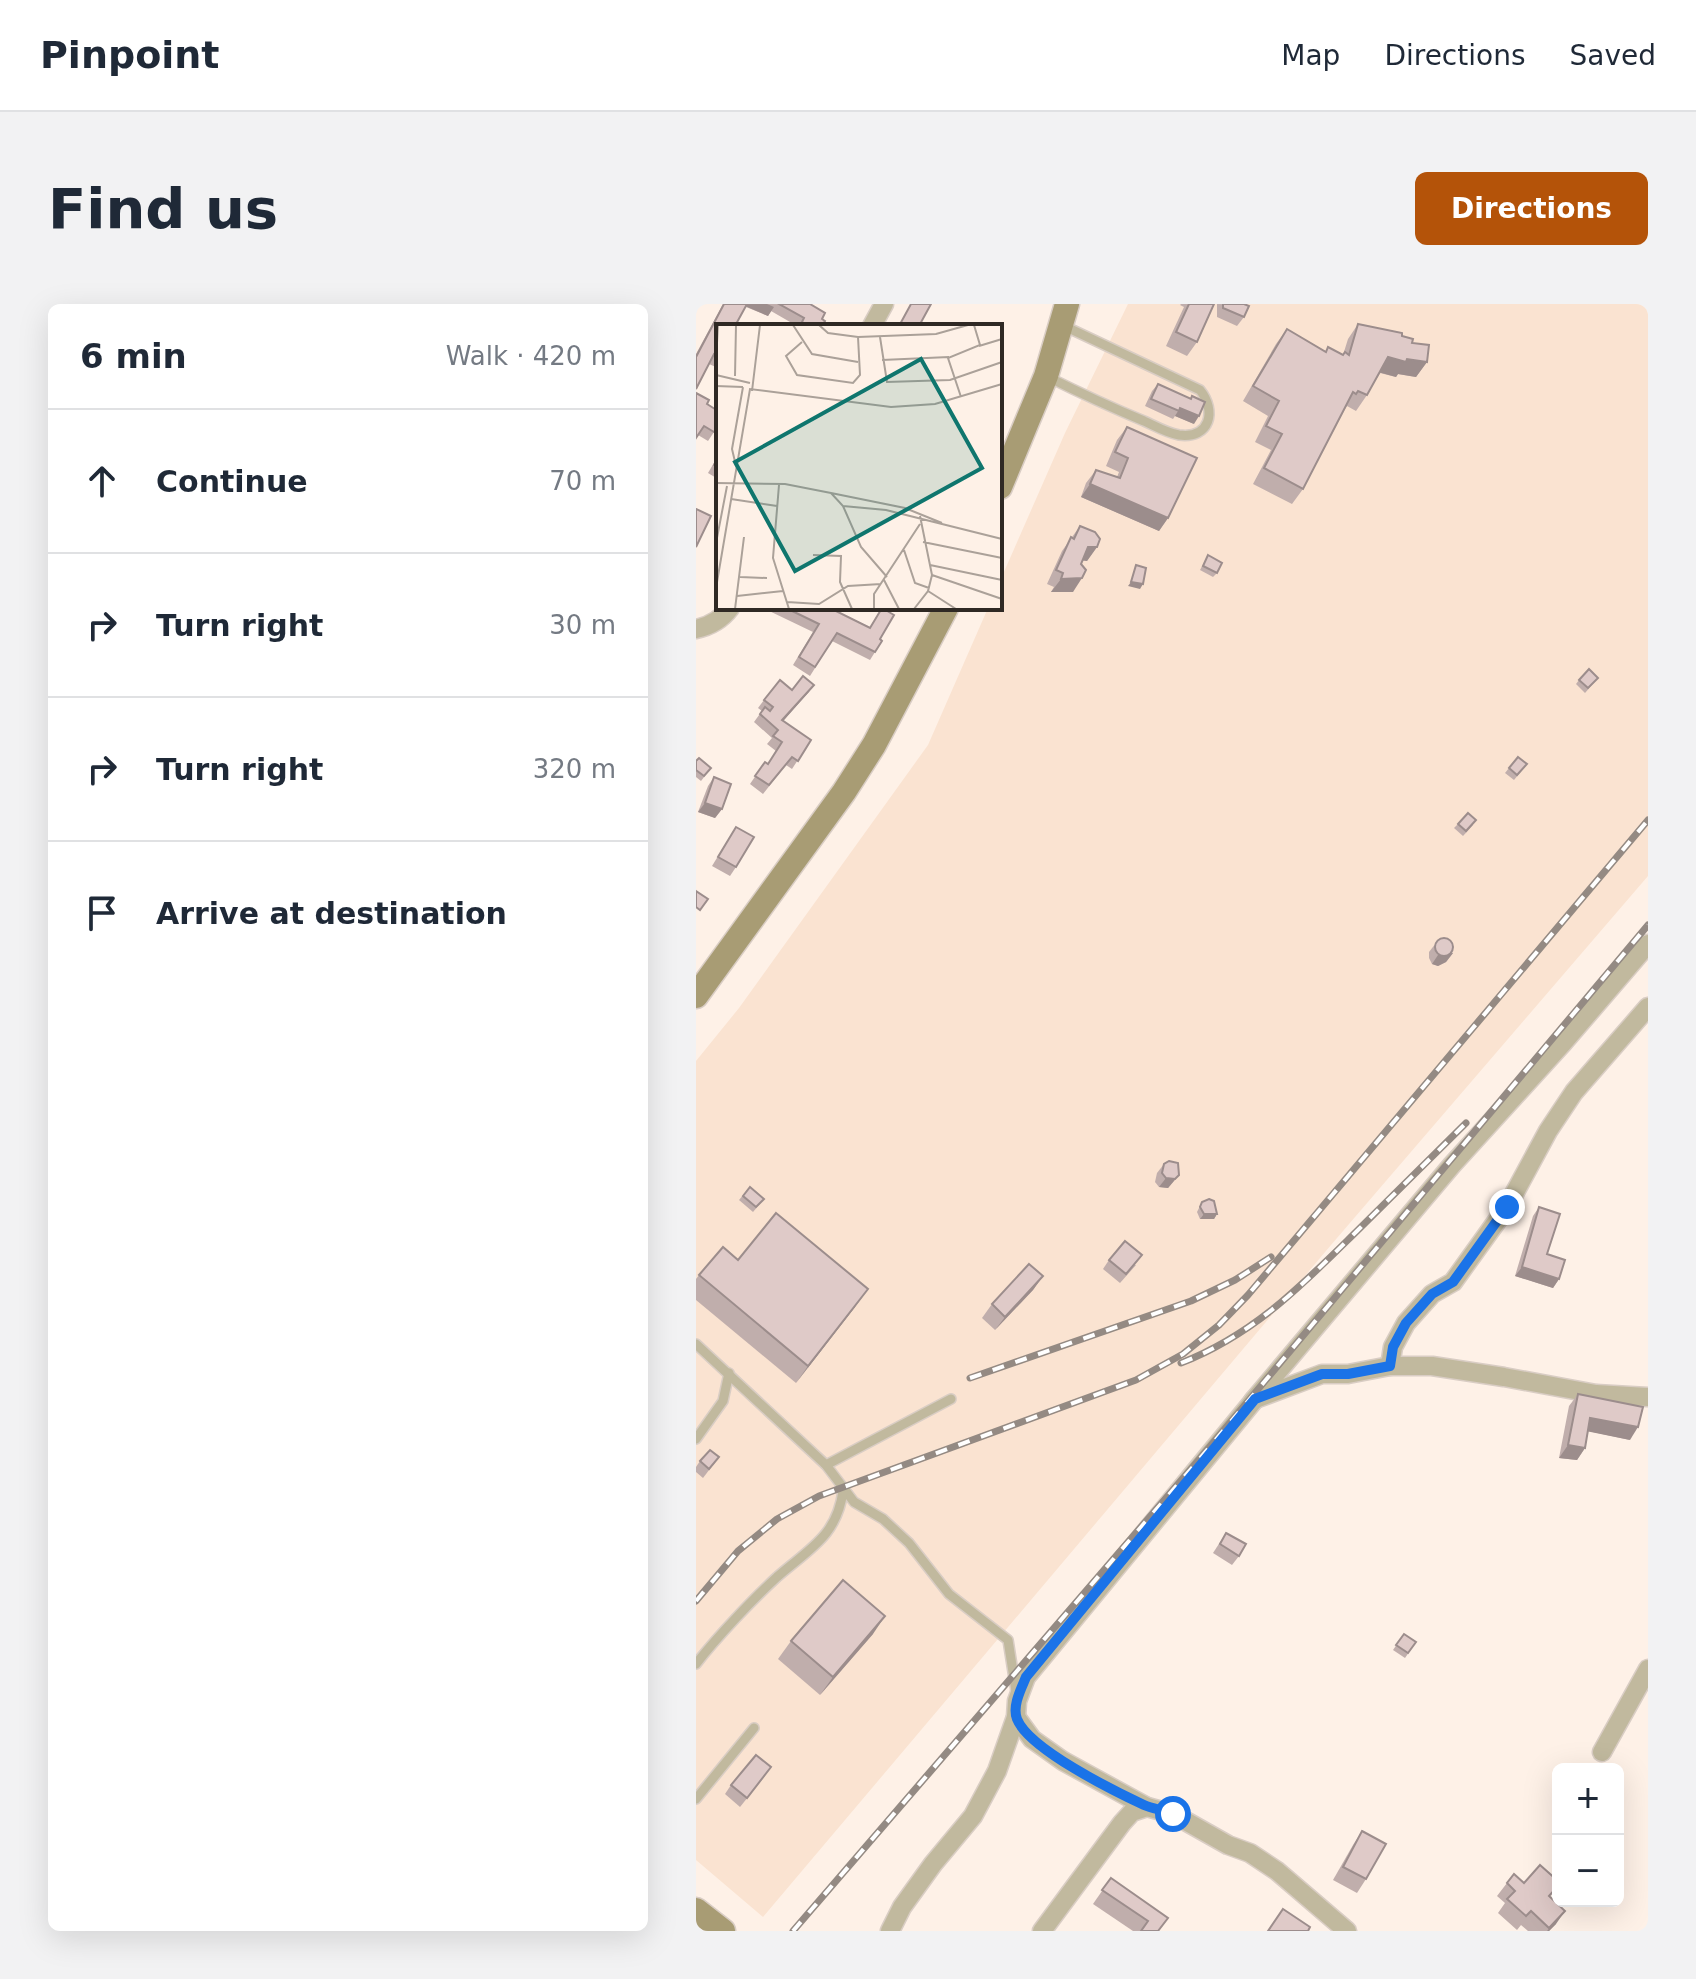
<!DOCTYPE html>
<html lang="en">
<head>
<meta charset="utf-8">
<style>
	body { margin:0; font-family:"DejaVu Sans",sans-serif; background:#f2f2f3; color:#1f2937 }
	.controls { position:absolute; right:24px; bottom:24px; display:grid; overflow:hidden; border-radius:12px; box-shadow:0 8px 32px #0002 }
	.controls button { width:72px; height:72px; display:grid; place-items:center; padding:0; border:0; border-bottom:2px solid #e0e1e3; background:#fff; color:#1f2937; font:40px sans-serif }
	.stop { position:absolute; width:24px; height:24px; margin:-18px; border:6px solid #1a73e8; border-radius:50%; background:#fff }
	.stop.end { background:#1a73e8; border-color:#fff; box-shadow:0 2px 8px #0008 }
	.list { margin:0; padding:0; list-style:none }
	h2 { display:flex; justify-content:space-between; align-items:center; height:104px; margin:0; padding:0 32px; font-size:34px }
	h2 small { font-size:26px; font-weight:400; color:#747a83 }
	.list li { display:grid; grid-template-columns:52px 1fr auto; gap:24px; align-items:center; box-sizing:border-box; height:144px; padding:0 32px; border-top:2px solid #e0e1e3 }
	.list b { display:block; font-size:30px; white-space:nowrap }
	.list em { font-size:26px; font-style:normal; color:#747a83 }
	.icon { flex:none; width:44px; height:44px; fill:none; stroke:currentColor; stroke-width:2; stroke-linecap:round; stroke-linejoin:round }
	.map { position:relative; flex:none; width:952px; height:1627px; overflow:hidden; border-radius:12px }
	header { display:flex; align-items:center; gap:48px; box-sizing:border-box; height:112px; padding:0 40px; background:#fff; border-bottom:2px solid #e0e1e3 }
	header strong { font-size:38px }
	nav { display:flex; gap:44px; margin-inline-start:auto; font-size:28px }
	.intro { display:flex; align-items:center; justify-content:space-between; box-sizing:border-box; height:192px; padding:0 48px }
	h1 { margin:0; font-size:56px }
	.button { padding:20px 36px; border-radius:12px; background:#b45309; color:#fff; font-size:28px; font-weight:700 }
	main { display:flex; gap:48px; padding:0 48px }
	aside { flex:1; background:#fff; border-radius:12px; box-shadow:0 8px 32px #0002 }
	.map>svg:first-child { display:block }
	.built { fill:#fae3d1 }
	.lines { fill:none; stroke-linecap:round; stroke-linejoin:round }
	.lane-casing { stroke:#d9cdc4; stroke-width:12 }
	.street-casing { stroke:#d9cdc4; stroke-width:21 }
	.secondary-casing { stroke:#d9cdc4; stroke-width:27 }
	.lane { stroke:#c1b99e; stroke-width:9 }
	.street { stroke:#c1b99e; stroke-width:18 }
	.secondary { stroke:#a89c74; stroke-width:24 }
	.rail-casing { stroke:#948a83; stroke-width:7 }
	.rail { stroke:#fff; stroke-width:4; stroke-dasharray:12; stroke-linecap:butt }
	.wall { fill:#c0aeac }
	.shaded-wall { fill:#9c8d8c }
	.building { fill:#dfcac8; stroke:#9c8d8c; stroke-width:2 }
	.route { stroke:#1a73e8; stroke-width:10 }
	.inset-road { fill:none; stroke:#aba199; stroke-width:2 }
	.view { fill:#0f766e; fill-opacity:0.15; stroke:#0f766e; stroke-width:4 }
	.inset-edge { fill:none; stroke:#2f2924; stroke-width:4 }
</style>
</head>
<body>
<header>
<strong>Pinpoint</strong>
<nav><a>Map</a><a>Directions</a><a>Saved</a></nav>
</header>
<div class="intro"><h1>Find us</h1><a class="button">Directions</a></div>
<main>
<aside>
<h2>6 min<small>Walk · 420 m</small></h2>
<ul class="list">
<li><svg class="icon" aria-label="ahead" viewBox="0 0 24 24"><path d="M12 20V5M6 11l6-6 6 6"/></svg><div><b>Continue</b></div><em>70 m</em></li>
<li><svg class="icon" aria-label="right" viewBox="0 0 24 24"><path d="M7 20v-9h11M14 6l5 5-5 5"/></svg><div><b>Turn right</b></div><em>30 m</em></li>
<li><svg class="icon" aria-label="right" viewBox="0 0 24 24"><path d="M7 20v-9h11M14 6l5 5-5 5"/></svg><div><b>Turn right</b></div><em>320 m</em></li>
<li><svg class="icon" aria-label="arrive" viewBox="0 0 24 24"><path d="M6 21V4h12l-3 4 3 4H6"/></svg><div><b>Arrive at destination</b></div></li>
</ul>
</aside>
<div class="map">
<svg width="952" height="1627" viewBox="0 0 952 1627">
	<rect width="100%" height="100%" fill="#fef1e7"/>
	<path class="built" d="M 432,0 L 952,0 L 952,572 L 635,941 L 67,1613 L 0,1556 L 0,757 L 43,704 L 232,441 L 292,304 L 304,304 L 304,277 L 369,129 Z"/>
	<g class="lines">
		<g class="lane-casing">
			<g id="lane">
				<path d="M 350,72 C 382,88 414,103 448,117 C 459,122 471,129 483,131 C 514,135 521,107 504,86 L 366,21"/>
				<path d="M 0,1040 L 130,1161 L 158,1198 L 187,1215 L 213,1239 L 253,1290 L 312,1336 L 320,1387"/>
				<path d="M 0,1135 L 27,1097 L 33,1069"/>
				<path d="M 130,1161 L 255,1095"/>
				<path d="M 0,1360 C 21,1333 56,1296 81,1273 C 113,1245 141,1232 147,1187"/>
				<path d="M 0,1495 L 58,1424"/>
			</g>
		</g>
		<g class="street-casing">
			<g id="street">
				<path d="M 176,22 L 188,0"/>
				<path d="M 0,325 C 14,322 25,316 34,304"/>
				<path d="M 694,1062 L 697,1043 L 710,1019 L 736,990 L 757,978 L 811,903 L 852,827 L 878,788 L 952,703"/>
				<path d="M 562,1094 L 626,1070 L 652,1070 L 694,1062 L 736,1062 L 808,1073 L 900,1090 L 952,1093"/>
				<path d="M 557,1097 L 756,861 L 867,739 L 952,640"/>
				<path d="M 320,1413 L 336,1435 L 367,1457 L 451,1503 L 477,1510 L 532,1541 L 554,1549 L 581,1567 L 651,1627"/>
				<path d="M 906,1448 L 952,1365"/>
				<path d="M 194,1627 L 206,1603 L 237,1560 L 277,1512 L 301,1467 L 320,1413 L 321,1397 L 330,1373 L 559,1095"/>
				<path d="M 346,1627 L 426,1519 L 436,1508 L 451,1503"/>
			</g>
		</g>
		<g class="secondary-casing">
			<g id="secondary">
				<path d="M 304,183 L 350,72 L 371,0"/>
				<path d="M 0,692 L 148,488 L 178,441 L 250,304"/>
				<path d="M 0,1606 L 27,1627"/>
			</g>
		</g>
		<use href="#lane" class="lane"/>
		<use href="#street" class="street"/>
		<use href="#secondary" class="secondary"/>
		<g class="rail-casing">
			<g id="rail">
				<path d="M 485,1059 C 559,1030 606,981 661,927 C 697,891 734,855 770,819"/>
				<path d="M 274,1074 L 495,997 L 539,976 L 575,953"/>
				<path d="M 0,1297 L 42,1247 L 81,1215 L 123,1192 L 440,1076 L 487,1050 L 523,1021 L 552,991 L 952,516"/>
				<path d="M 97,1627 L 495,1165 L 952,621"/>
			</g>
		</g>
		<use href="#rail" class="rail"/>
	</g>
	<g class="wall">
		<path d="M 27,0 L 114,0 L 126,15 L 126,22 L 101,22 L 75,7 L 72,12 L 50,3 L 22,22 L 22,64 L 13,60 L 0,85 L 0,50 Z"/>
		<path d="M 485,0 L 518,0 L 501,38 L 491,52 L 470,42 L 488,3 L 484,1 Z"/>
		<path d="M 521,0 L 548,0 L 548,13 L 541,22 L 521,13 Z"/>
		<path d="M 662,20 L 706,32 L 716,39 L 731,58 L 720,73 L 702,70 L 700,73 L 684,69 L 671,91 L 660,107 L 651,102 L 649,105 L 607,185 L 596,200 L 557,180 L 575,146 L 559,138 L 572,112 L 547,97 L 580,40 L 591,25 L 629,47 L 647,51 L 652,35 Z"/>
		<path d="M 462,80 L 498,120 L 479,112 L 477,115 L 449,102 L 456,87 Z"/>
		<path d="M 11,100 L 22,122 L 12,137 L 2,131 Z"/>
		<path d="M 431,123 L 472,214 L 463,227 L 385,193 L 390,179 L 400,166 L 421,173 L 423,168 L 410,162 L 421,136 Z"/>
		<path d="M 22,152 L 22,175 L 12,169 Z"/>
		<path d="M 384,222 L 401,243 L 391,257 L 386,256 L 377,288 L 355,288 L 358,283 L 351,280 L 366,247 Z"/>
		<path d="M 512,251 L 521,269 L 517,273 L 504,266 Z"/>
		<path d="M 67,304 L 134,304 L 174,323 L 186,304 L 184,335 L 179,348 L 174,356 L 136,337 L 114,372 L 97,361 L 117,328 Z"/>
		<path d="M 902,374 L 889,389 L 880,380 L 883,376 Z"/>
		<path d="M 118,381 L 87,417 L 115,436 L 96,465 L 90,461 L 67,490 L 54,480 L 69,458 L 72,460 L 80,447 L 71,440 L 76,434 L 58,418 L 66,407 L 62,404 L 68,396 L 96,386 Z"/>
		<path d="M 0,457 L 15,464 L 5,477 L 0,473 Z"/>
		<path d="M 831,460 L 818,476 L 809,469 L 813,464 Z"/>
		<path d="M 18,473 L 26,505 L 19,514 L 2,508 L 12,482 Z"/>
		<path d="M 762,520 L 777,521 L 767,532 L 758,524 Z"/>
		<path d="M 40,523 L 40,563 L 34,572 L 16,562 Z"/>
		<path d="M 740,639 L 757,649 L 750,658 L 742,662 L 736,660 L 733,654 L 733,648 Z"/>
		<path d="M 468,860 L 483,871 L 472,884 L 463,883 L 459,878 L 461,869 Z"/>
		<path d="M 54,883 L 68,895 L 57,908 L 43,896 Z"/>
		<path d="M 506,898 L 521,910 L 518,915 L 504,915 L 501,908 Z"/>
		<path d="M 843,903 L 851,950 L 863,975 L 857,984 L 819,972 L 837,912 Z"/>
		<path d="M 42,956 L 159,1003 L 100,1079 L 0,996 L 0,975 L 3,971 Z"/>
		<path d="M 413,956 L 440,961 L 424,979 L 407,965 Z"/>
		<path d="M 347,972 L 337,986 L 299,1026 L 286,1014 L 296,1000 Z"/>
		<path d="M 882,1090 L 934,1136 L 892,1127 L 889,1144 L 881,1156 L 863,1154 L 873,1102 Z"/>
		<path d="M 23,1153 L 7,1174 L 0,1168 L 0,1163 L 4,1157 Z"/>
		<path d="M 530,1229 L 543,1252 L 536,1261 L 517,1249 Z"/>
		<path d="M 177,1330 L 124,1391 L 82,1355 L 95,1337 Z"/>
		<path d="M 708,1330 L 720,1338 L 709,1354 L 697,1346 Z"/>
		<path d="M 69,1472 L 44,1503 L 29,1490 L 35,1481 Z"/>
		<path d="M 666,1527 L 670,1575 L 661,1589 L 637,1576 L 657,1541 Z"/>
		<path d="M 415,1574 L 462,1627 L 437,1627 L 397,1600 Z"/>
		<path d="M 811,1579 L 828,1579 L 854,1593 L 860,1620 L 853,1627 L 832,1627 L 825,1621 L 821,1626 L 802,1609 L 809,1599 L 801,1592 Z"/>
	</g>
	<g class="shaded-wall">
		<path d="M 50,0 L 71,0 L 78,3 L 72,12 L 49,2 Z"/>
		<path d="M 692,53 L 731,58 L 720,73 L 702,70 L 700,73 L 682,68 Z"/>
		<path d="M 484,104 L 503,112 L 498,120 L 479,112 Z"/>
		<path d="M 394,180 L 472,214 L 463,227 L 385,193 Z"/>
		<path d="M 392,243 L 401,243 L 391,257 L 383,256 Z"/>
		<path d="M 386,274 L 377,288 L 355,288 L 365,275 Z"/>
		<path d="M 435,278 L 447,280 L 444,285 L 432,282 Z"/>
		<path d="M 118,381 L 112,389 L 81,424 L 86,416 Z"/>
		<path d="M 9,499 L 26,505 L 19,514 L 2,508 Z"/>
		<path d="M 757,649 L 750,658 L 742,662 L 736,660 L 742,651 Z"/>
		<path d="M 483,871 L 472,884 L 463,883 L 470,874 Z"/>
		<path d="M 508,910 L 521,910 L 518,915 L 504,915 Z"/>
		<path d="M 826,963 L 863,975 L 857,984 L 819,972 Z"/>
		<path d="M 347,972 L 337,986 L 299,1026 L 309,1013 Z"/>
		<path d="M 172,985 L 159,1003 L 100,1079 L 112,1062 Z"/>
		<path d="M 894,1114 L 942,1123 L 934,1136 L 885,1126 Z"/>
		<path d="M 872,1141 L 889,1144 L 881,1156 L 863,1154 Z"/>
		<path d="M 189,1312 L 177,1330 L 124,1391 L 137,1373 Z"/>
		<path d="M 869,1607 L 860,1620 L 853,1627 L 851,1627 Z"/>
	</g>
	<g class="building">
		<path d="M 28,0 L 51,0 L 39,22 L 22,22 L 22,52 L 18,50 L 0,85 L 0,53 Z"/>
		<path d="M 83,0 L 114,0 L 129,9 L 126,15 L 129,17 L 126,22 L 112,22 L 106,18 L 108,14 Z"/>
		<path d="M 215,0 L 235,0 L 223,22 L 203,22 Z"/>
		<path d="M 493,0 L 518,0 L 501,38 L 480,28 Z"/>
		<path d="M 527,0 L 548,0 L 553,2 L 548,13 L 527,4 Z"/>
		<path d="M 662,20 L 706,29 L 706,32 L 717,35 L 716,39 L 733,41 L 731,58 L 711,55 L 710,58 L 692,53 L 671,91 L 662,87 L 660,90 L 657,88 L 607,185 L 568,164 L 586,130 L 570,122 L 583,97 L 557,82 L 591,25 L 630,48 L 632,43 L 647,51 L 649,48 L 653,51 Z"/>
		<path d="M 462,80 L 495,95 L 496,92 L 509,98 L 503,112 L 484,104 L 483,107 L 455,95 Z"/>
		<path d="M 0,89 L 13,96 L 11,100 L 22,107 L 22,122 L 18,128 L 8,122 L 0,134 Z"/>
		<path d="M 431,123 L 501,154 L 472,214 L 394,180 L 400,166 L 424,174 L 432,154 L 419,148 Z"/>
		<path d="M 22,153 L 22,163 L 18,161 Z"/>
		<path d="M 0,205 L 15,212 L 0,243 Z"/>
		<path d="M 384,222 L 399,228 L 404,235 L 401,243 L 392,243 L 385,260 L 390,266 L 386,274 L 365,275 L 367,269 L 360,266 L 375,233 L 378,235 Z"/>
		<path d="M 512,251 L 526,259 L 521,269 L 507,262 Z"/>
		<path d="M 440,261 L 450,264 L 447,280 L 435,278 Z"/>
		<path d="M 90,304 L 134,304 L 174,324 L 186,304 L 198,311 L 184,335 L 186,337 L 179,348 L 141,329 L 119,363 L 103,353 L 123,320 Z"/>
		<path d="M 893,365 L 902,374 L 892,384 L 883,376 Z"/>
		<path d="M 107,372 L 118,381 L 86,416 L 115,436 L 102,457 L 96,453 L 73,481 L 59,472 L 69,458 L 72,460 L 86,438 L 77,432 L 82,426 L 64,410 L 69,403 L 74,407 L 77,403 L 68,396 L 84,376 L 96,386 Z"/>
		<path d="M 822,453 L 831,460 L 821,471 L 813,464 Z"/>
		<path d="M 3,454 L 15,464 L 8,472 L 0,466 L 0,457 Z"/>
		<path d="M 18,473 L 35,480 L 26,505 L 9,499 Z"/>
		<path d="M 772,509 L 780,516 L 770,527 L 762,520 Z"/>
		<path d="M 40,523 L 58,533 L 40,563 L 22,553 Z"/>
		<path d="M 0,587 L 12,595 L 4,606 L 0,603 Z"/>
		<circle cx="748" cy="643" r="9"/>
		<path d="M 473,857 L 482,859 L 483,871 L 479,875 L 470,874 L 466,869 L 468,860 Z"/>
		<path d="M 54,883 L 68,895 L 60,903 L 47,892 Z"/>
		<path d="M 513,895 L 518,897 L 521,910 L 508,910 L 504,903 L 506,898 Z"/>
		<path d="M 843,903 L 864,910 L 851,950 L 869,956 L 863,975 L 826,963 Z"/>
		<path d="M 80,909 L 172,985 L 112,1062 L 3,971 L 27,943 L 42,956 Z"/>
		<path d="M 429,937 L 446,951 L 430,970 L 413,956 Z"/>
		<path d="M 333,960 L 347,972 L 309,1013 L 296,1000 Z"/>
		<path d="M 882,1090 L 947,1103 L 942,1123 L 894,1114 L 889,1144 L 872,1141 Z"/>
		<path d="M 14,1146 L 23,1153 L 13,1165 L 4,1157 Z"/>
		<path d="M 530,1229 L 550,1240 L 543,1252 L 524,1240 Z"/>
		<path d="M 147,1276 L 189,1312 L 137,1373 L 95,1337 Z"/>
		<path d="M 708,1330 L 720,1338 L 712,1349 L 700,1341 Z"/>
		<path d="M 60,1451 L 75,1463 L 51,1494 L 35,1481 Z"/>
		<path d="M 666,1527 L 690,1540 L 670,1575 L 647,1563 Z"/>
		<path d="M 844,1561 L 862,1577 L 862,1582 L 853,1592 L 869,1607 L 853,1624 L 835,1607 L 830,1612 L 811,1595 L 819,1587 L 811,1579 L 818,1570 L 828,1579 Z"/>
		<path d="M 415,1574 L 472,1614 L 462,1627 L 445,1627 L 452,1617 L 406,1586 Z"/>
		<path d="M 587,1605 L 614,1623 L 612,1627 L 572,1627 Z"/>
	</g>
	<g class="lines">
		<path class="route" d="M 477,1510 C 468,1506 457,1505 448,1501 C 418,1487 333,1445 321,1415 C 316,1402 325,1385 330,1373 L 559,1095 L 626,1070 L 652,1070 L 694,1062 L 697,1043 L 710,1019 L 736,990 L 757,978 L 811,903"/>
	</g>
	<g transform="translate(20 20)">
		<rect width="286" height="286" fill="#fef1e7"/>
		<path class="inset-road" d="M 77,1 L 96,30 L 142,38M 103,1 L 112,9 L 142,13 L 220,10 L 252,1M 164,13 L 171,58 L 234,56 L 286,38M 86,18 L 70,32 L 81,51 L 137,59 L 144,51 L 142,13M 263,22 L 286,15M 166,36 L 233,33M 0,37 L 2,1M 0,51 L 34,59M 19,52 L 20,1M 0,62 L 27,63M 36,67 L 44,1M 245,73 L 232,34 L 264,21 L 258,1M 0,75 L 0,100M 20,142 L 16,125 L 27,63M 0,159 L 69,160 L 115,169M 63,161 L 57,234 L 73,285M 115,169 L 189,184 L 226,199M 115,169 L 127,182 L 145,223 L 171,253M 15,175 L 61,182M 127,182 L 170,186 L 286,215M 207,218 L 286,234M 0,219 L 11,162M 188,226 L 199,259 L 213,264M 97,231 L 125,232 L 124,258 L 136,285M 214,241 L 286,256M 216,251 L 286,275M 24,253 L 51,254M 168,256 L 183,285M 0,264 L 34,65 L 175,83 L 219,80 L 286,60M 212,267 L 240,285M 21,272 L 67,267M 71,278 L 103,280 L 132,262 L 165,260M 19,285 L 28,213M 158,285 L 158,270 L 204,200M 198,285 L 212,267 L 216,251 L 204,192"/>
		<path class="view" d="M 205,35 L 266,144 L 79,247 L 19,138 Z"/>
		<rect width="286" height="286" class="inset-edge"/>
	</g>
</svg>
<div class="controls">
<button>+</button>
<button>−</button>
</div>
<div class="stop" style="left:477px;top:1510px"></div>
<div class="stop end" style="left:811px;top:903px"></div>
</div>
</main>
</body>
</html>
